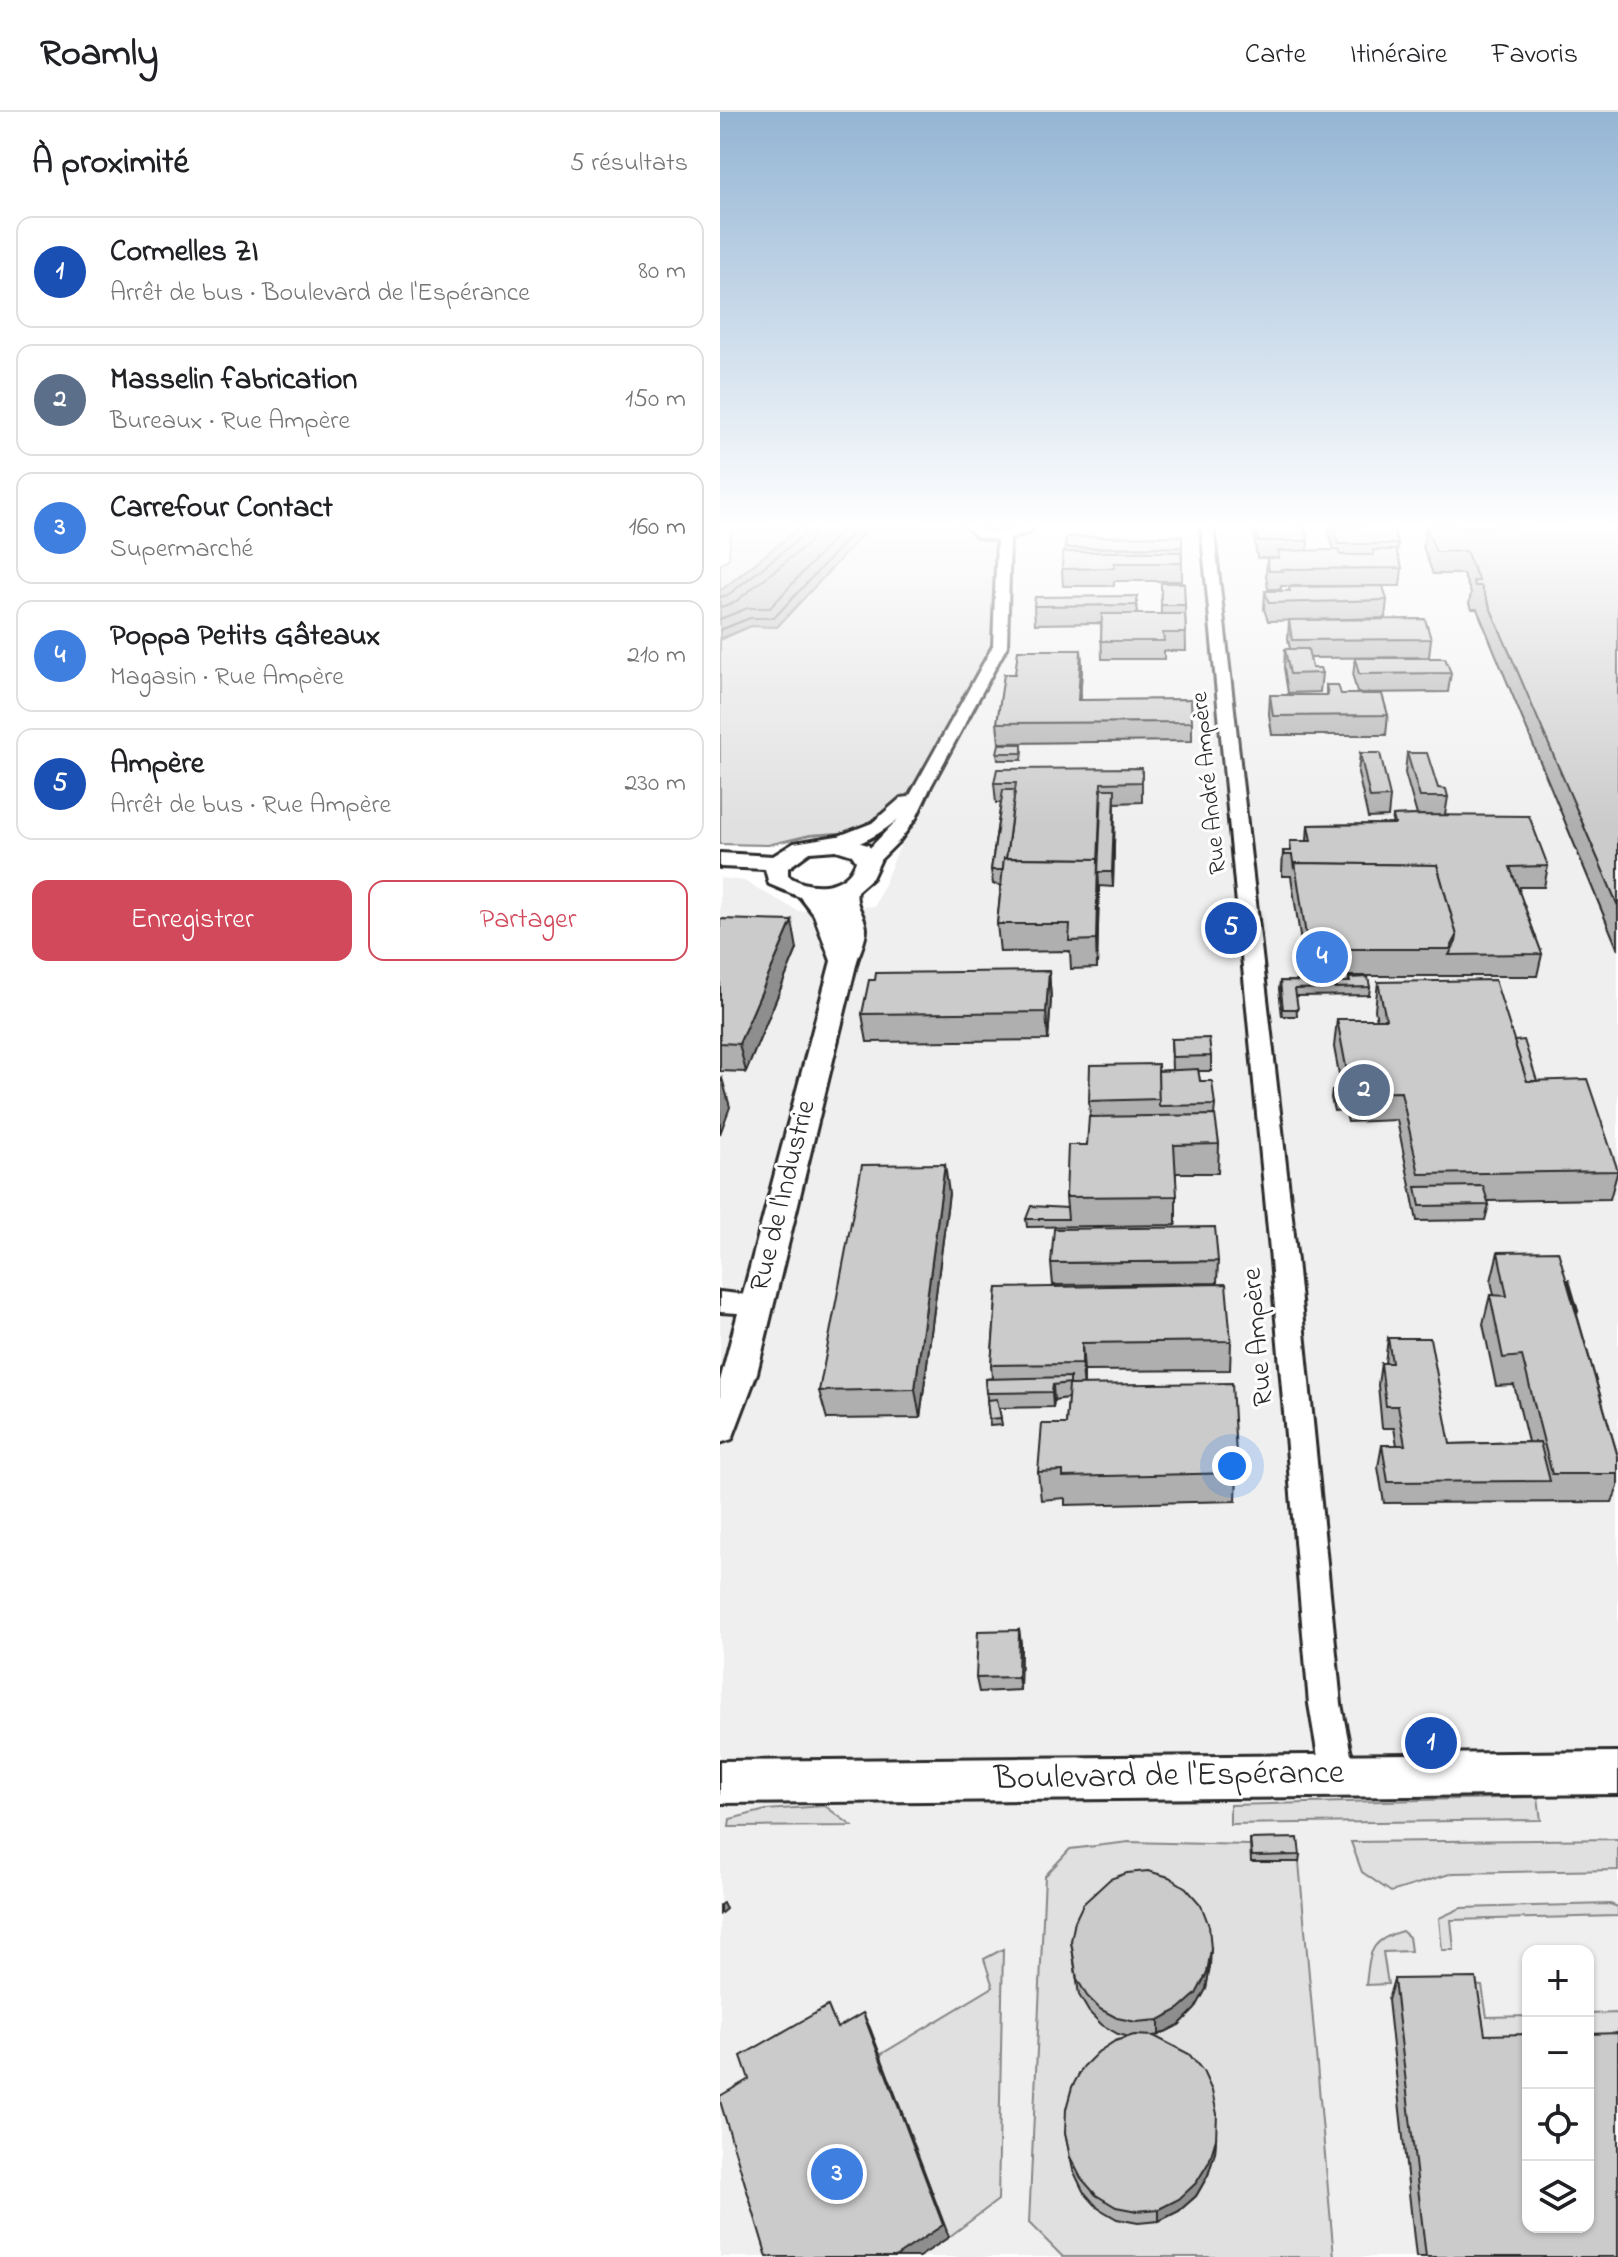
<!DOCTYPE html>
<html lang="fr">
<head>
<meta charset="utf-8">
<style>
	body { margin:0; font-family:"Indie Flower",sans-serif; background:#f6f6f6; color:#202124 }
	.controls { position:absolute; right:24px; bottom:24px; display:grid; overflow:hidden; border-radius:16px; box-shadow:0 2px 6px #0004 }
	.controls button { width:72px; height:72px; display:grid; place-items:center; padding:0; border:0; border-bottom:2px solid #e0e0e0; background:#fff; color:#202124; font:40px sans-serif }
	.you { position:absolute; left:512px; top:1354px; width:28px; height:28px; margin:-20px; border:6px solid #fff; border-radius:50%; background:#1a73e8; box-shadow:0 0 0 12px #1a73e833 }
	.badge { display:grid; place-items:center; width:52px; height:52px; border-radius:50%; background:#d1495b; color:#fff; font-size:26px; font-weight:700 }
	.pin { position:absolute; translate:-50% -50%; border:4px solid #fff; box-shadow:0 2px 8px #0006 }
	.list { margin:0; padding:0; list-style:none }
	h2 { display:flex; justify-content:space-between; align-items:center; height:104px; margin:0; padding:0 32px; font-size:34px }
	h2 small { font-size:26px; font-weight:400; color:#757577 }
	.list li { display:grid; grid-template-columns:52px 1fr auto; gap:24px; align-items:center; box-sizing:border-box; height:112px; margin:0 16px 16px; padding:0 16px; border:2px solid #e0e0e0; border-radius:16px }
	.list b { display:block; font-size:30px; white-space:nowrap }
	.list p { margin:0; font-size:26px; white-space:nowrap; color:#757577 }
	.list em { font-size:26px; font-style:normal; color:#757577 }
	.actions { display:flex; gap:16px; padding:24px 32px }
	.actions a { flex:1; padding:18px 0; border:2px solid #d1495b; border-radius:16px; text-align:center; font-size:28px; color:#d1495b }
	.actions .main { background:#d1495b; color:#fff }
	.icon { flex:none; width:44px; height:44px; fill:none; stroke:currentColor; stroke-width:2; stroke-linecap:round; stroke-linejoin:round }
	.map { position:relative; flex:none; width:898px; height:2145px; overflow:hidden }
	header { display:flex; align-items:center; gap:48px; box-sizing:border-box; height:112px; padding:0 40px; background:#fff; border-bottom:2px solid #e0e0e0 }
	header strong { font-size:38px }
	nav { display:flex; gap:44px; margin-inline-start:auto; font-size:28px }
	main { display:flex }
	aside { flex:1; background:#fff }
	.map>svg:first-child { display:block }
	.built { fill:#efefef; fill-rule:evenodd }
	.green { fill:#e0e0e0; stroke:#868686; stroke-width:2 }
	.water { fill:#b6b6b6; stroke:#7e7e7e; stroke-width:2 }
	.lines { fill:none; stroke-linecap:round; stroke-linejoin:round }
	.shore { stroke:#636363; stroke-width:2 }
	.minor-casing { stroke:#2b2b2b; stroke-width:6 }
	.tertiary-casing { stroke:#2b2b2b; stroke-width:6 }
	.minor { fill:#fff; fill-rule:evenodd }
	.tertiary { fill:#fff; fill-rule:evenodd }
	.wall { fill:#afafaf; stroke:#2b2b2b; stroke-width:2 }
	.shaded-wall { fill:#8e8e8e; stroke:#2b2b2b; stroke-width:2 }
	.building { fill:#cbcbcb; stroke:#2b2b2b; stroke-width:2 }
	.labels { text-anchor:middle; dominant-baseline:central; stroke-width:6; stroke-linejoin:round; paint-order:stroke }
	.far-street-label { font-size:24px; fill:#2b2b2b; stroke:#fff }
	.street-label { font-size:28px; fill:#2b2b2b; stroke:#fff }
	.near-street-label { font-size:34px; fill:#2b2b2b; stroke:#fff }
</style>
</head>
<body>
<header>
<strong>Roamly</strong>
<nav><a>Carte</a><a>Itinéraire</a><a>Favoris</a></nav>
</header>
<main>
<aside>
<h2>À proximité<small>5 résultats</small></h2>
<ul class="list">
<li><span class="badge" style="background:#1a4fb4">1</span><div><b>Cormelles ZI</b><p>Arrêt de bus · Boulevard de l'Espérance</p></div><em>80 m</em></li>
<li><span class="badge" style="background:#5c6f8a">2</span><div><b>Masselin fabrication</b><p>Bureaux · Rue Ampère</p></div><em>150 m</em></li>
<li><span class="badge" style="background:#3f7fe0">3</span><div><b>Carrefour Contact</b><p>Supermarché</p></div><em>160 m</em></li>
<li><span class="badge" style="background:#3f7fe0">4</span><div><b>Poppa Petits Gâteaux</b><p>Magasin · Rue Ampère</p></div><em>210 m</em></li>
<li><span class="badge" style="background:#1a4fb4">5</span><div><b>Ampère</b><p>Arrêt de bus · Rue Ampère</p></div><em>230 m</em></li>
</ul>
<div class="actions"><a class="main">Enregistrer</a><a>Partager</a></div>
</aside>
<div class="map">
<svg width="898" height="2145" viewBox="0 0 898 2145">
	<rect width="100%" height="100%" fill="#fff"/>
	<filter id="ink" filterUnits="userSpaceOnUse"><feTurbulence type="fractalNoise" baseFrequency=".0125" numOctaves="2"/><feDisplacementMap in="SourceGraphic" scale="16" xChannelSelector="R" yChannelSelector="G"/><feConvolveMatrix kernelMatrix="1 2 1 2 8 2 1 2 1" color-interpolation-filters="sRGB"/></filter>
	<g filter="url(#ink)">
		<path class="built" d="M 284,414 L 898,414 L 898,2145 L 0,2145 L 0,766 L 24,769 L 78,799 L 155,794 L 204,675 L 279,534 ZM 808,1839 L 868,1839 L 868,2115 L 808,2115 Z"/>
		<g class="green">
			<path d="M 11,414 L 82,414 L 0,479 L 0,453 L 9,446 Z"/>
			<path d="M 151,414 L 284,414 L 280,534 L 204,675 L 132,720 L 90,723 L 48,733 L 0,732 L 0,528 L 31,514 L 57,515 Z"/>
			<path d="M 818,1685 L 821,1708 L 510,1712 L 510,1693 Z"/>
			<path d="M 105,1694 L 132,1714 L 9,1715 L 10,1707 L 46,1698 Z"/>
			<path d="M 898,1727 L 898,1758 L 733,1761 L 671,1780 L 642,1760 L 631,1730 Z"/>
			<path d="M 409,1730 L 529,1733 L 579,1750 L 614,2145 L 343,2145 L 309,2111 L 325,1764 L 350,1737 Z"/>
			<path d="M 890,1792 L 898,1795 L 898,1804 L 731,1808 L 734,1838 L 722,1838 L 719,1806 L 741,1796 Z"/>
			<path d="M 682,1819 L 689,1825 L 691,1839 L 663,1840 L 668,1872 L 646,1873 C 650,1841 648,1829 682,1819 Z"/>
			<path d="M 283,1837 L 278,2088 L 229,2125 L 160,1943 L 273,1875 L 264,1847 Z"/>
			<path d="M 752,1873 L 762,1874 L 767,1905 L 808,1904 L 808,1942 L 755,1943 Z"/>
			<path d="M 898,1901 L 898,1941 L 868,1941 L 868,1902 Z"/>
		</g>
		<path class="water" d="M 82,414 L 151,414 L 57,515 L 31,514 L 0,527 L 0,479 Z"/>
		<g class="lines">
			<g class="shore">
				<path d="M 0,485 L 8,483 L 83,424 L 86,414"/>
				<path d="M 0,495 L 14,491 L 89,431 L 96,414"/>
				<path d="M 0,507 L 28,496 L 50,496 L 126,414"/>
				<path d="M 0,518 L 30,506 L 54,506 L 140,414"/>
			</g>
			<g class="minor-casing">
				<g id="minor">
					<path d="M 244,414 C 256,414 264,420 276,420 C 289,420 300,414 314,414 L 307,421 L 290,426 L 287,534 L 211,674 L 196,706 L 180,728 L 155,753 L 141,753 L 139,749 L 141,745 L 178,707 C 163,720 132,740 111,735 L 108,731 L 111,727 L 152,711 L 181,686 L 189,685 L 273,534 L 277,428 L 258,425 Z"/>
					<path d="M 481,414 L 493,414 L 577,1149 L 621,1592 L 635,1663 L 630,1675 L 618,1680 L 606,1675 L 601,1663 L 589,1592 L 551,1149 Z"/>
					<path d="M 0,1180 L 45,1185 L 49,1192 L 45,1199 L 36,1202 L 0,1200 Z"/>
				</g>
			</g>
			<g class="tertiary-casing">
				<g id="tertiary">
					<path d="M 117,724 L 148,733 L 160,749 L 152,766 L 137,779 C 134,794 145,802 146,817 C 146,828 140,839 137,849 L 37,1261 L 12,1327 L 0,1331 L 0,1269 L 111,849 L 94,803 L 80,785 L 49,772 L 45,757 L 0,755 L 0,741 L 53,744 L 74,731 ZM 116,738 L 132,743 L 136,749 C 127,777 91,779 68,764 L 68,756 L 90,740 Z"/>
					<path d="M 898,1640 L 898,1682 L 0,1691 L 0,1649 Z"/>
				</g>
			</g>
			<use href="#minor" class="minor"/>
			<use href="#tertiary" class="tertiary"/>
		</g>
		<g class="wall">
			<path d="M 533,414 L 584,414 L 588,429 L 587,439 L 614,438 L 609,421 L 609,414 L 672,414 L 678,432 L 677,441 L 682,456 L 680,474 L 561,474 L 561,477 L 548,477 L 546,463 L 547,446 L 537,446 Z"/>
			<path d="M 706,414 L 898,414 L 898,838 L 757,497 L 752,497 L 749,492 L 751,481 L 743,462 L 713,462 L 703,435 Z"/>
			<path d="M 462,435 L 462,469 L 394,469 L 394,474 L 343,474 L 342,457 L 345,436 Z"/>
			<path d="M 441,471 L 465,493 L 466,539 L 444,539 L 444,547 L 382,547 L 381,511 L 315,512 L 314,494 L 417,484 L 417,502 L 441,502 Z"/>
			<path d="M 569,475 L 667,488 L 665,506 L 548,509 L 544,497 L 545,479 L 569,479 Z"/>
			<path d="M 569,508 L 711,527 L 709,545 L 590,546 L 592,556 L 602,561 L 600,580 L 568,581 L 564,556 L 565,537 L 570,537 L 568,527 Z"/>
			<path d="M 361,538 L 362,556 L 360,588 L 472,610 L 472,629 L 279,631 L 277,611 L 295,562 Z"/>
			<path d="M 635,546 L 731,561 L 728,580 L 637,581 L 633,565 Z"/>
			<path d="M 606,573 L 621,582 L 668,603 L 666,623 L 552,623 L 549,602 L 550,583 L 606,583 Z"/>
			<path d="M 303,639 L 302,648 L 278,648 L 277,641 Z"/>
			<path d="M 640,641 L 670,685 L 668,705 L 648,706 L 638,661 Z"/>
			<path d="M 687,641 L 718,676 L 728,685 L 725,703 L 828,754 L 824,775 L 800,775 L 799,780 L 822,842 L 817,864 L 586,864 L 571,764 L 562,764 L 562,760 L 563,739 L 570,739 L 570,729 L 587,729 L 588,713 L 672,712 L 673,704 L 697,703 L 685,661 Z"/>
			<path d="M 422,656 L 422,690 L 395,691 L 393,775 L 379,774 L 377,856 L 351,857 L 350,839 L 280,840 L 277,812 L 281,773 L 273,772 L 271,758 L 281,691 L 276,691 L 274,671 Z"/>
			<path d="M 0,807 L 77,837 L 26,960 L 0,959 Z"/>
			<path d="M 329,859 L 331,887 L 328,928 L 147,930 L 142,902 L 155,868 Z"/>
			<path d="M 629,866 L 650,875 L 649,883 L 576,884 L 577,904 L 562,904 L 559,877 L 560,869 L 628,870 Z"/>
			<path d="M 658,870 L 794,929 L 817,969 L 898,1058 L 890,1087 L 768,1089 L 769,1093 L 765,1108 L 697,1109 L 677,1008 L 628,1010 L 625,998 L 614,999 L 611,986 L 612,978 L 622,978 L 614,935 L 617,907 L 657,907 L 655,898 Z"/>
			<path d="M 451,927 L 491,944 L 491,959 L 478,959 L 480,969 L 495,993 L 494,1003 L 499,1032 L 498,1061 L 456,1061 L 456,1113 L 307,1115 L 306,1107 L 347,1096 L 346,1085 L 367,1033 L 370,1005 L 369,989 L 438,959 L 452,958 Z"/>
			<path d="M 229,1081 L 200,1306 L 107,1307 L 99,1279 Z"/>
			<path d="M 778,1140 L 847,1168 L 858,1199 L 857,1203 L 898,1345 L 898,1375 L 892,1390 L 664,1391 L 658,1355 L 662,1333 L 677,1333 L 674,1316 L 662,1316 L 658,1273 L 661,1251 L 665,1251 L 668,1226 L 730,1332 L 808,1330 L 794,1273 L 776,1274 L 763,1212 L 770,1183 L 774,1183 L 771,1169 Z"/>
			<path d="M 498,1149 L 497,1171 L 333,1173 L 331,1151 Z"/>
			<path d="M 277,1176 L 511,1229 L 510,1258 L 364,1259 L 364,1273 L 517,1361 L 516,1389 L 345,1393 L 345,1386 L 321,1388 L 318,1360 L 346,1312 L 348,1286 L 334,1288 L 333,1295 L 279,1296 L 282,1313 L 270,1314 L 265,1267 L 272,1266 L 271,1253 Z"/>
			<path d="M 299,1518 L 301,1532 L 300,1578 L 259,1580 L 256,1566 Z"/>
			<path d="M 530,1727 L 580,1743 L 579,1750 L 531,1750 Z"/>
			<path d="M 351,1829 L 490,1854 L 486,1877 L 475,1897 L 459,1913 L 439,1923 L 433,1924 L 496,2027 L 495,2040 L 488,2063 L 476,2084 L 459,2099 L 439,2109 L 418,2111 L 397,2107 L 378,2096 L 363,2079 L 353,2058 L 345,2021 L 410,1925 L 398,1922 L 382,1913 L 369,1900 L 359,1883 Z"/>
			<path d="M 674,1867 L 765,1923 L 898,2145 L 696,2145 L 668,1888 Z"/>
		</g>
		<g class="shaded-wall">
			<path d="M 361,538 L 362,556 L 359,607 L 358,588 Z"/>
			<path d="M 395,677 L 395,691 L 393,775 L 392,760 Z"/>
			<path d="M 378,754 L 379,774 L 377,856 L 376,828 Z"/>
			<path d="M 72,809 L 77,837 L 26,960 L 19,932 Z"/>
			<path d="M 329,859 L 331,887 L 328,928 L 326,900 Z"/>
			<path d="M 2,966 L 10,995 L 0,1022 L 0,971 Z"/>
			<path d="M 225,1052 L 229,1081 L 200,1306 L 195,1277 Z"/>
			<path d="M 362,1231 L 364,1259 L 364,1280 L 362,1252 Z"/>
			<path d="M 333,1273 L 334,1288 L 333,1295 L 332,1280 Z"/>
			<path d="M 299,1518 L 301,1532 L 300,1578 L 298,1565 Z"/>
			<path d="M 3,1791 L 6,1797 L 0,1802 L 0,1793 Z"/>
			<path d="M 491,1837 L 490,1854 L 486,1877 L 475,1897 L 459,1913 L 439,1923 L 439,1908 Z"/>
			<path d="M 143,1901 L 150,1916 L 229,2125 L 199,2145 L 175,2145 Z"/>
			<path d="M 496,2027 L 495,2040 L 488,2063 L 476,2084 L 459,2099 L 439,2109 L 439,2097 Z"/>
		</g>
		<g class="building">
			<path d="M 536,414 L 584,414 L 588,429 L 538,429 Z"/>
			<path d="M 613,414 L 672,414 L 678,432 L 618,432 Z"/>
			<path d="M 706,414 L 898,414 L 898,794 L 761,474 L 755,474 L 753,469 L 759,469 L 746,439 L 716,440 Z"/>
			<path d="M 462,424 L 462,435 L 345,436 L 346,425 Z"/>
			<path d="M 618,438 L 620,443 L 654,443 L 653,438 L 676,438 L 682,456 L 561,457 L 562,459 L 549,459 L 547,446 L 559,446 L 558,439 Z"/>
			<path d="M 343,440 L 461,440 L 462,451 L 394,451 L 394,456 L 342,457 Z"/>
			<path d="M 441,471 L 464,471 L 465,493 L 441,493 Z"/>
			<path d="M 663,474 L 667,488 L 549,491 L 545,479 L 570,479 L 569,475 Z"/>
			<path d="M 417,484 L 417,493 L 314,494 L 315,485 Z"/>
			<path d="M 382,502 L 465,502 L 466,521 L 443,521 L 444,529 L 381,529 Z"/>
			<path d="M 705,507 L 711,527 L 572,528 L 569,508 Z"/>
			<path d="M 565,537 L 588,537 L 592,556 L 600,556 L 602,561 L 570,562 Z"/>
			<path d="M 298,538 L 361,538 L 358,588 L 471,587 L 472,610 L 277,611 L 284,562 L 295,562 Z"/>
			<path d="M 635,546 L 725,546 L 731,561 L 639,562 Z"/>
			<path d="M 606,573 L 618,573 L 621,582 L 662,582 L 668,603 L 553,604 L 550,583 L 608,583 Z"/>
			<path d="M 279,632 L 302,632 L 302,641 L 277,641 Z"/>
			<path d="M 640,641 L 660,641 L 670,685 L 650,686 Z"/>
			<path d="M 687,641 L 707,641 L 718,676 L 726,677 L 728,685 L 700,685 Z"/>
			<path d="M 422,656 L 422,670 L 381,671 L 378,754 L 378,747 L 286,746 L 296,671 L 274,671 L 277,657 Z"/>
			<path d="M 382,677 L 395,677 L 392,760 L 378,760 Z"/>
			<path d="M 283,678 L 295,678 L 286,746 L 284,746 L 283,758 L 271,758 Z"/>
			<path d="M 700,703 L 809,704 L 828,754 L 790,755 L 822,842 L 729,843 L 736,830 L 737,824 L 717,753 L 575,751 L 574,757 L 572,743 L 564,743 L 563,739 L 571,739 L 570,729 L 591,729 L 588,713 L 675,712 L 673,704 Z"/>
			<path d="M 284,746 L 378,747 L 376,828 L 349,829 L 350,812 L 277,812 Z"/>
			<path d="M 575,751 L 717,753 L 737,824 L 730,837 L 588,837 Z"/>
			<path d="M 0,807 L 72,809 L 19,932 L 0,931 Z"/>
			<path d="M 329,859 L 326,900 L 142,902 L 149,868 L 155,868 L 156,861 Z"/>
			<path d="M 648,865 L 650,875 L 575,877 L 578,897 L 563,897 L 560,869 L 630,870 L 629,866 Z"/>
			<path d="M 775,868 L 807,969 L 867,967 L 898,1059 L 699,1062 L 681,980 L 631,981 L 617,907 L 666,907 L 658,870 Z"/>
			<path d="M 489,926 L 491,944 L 452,945 L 451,927 Z"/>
			<path d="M 804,928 L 817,969 L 807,969 L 794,929 Z"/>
			<path d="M 438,952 L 439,987 L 369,989 L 370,953 Z"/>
			<path d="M 478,957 L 480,969 L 492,969 L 495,993 L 439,994 L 438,959 Z"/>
			<path d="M 612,978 L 624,978 L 626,991 L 615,992 Z"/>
			<path d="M 495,1003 L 499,1032 L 454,1033 L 457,1084 L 346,1085 L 348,1033 L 367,1033 L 369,1005 Z"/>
			<path d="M 225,1052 L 195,1277 L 99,1279 L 142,1053 Z"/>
			<path d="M 763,1074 L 769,1093 L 700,1094 L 696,1075 Z"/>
			<path d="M 311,1094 L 347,1096 L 348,1107 L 306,1107 Z"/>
			<path d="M 495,1115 L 498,1149 L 331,1151 L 334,1117 Z"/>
			<path d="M 838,1139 L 898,1345 L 898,1362 L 832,1362 L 802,1244 L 783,1246 L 770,1183 L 787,1184 L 778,1140 Z"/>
			<path d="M 847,1168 L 849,1168 L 858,1199 L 856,1199 Z"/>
			<path d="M 506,1172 L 511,1229 L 362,1231 L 362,1252 L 271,1253 L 277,1176 Z"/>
			<path d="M 668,1226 L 710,1226 L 730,1332 L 820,1330 L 830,1369 L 668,1370 L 662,1333 L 685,1333 L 678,1294 L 666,1294 L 661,1251 L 672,1251 Z"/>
			<path d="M 350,1265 L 350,1271 L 333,1273 L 332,1280 L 266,1281 L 265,1267 Z"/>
			<path d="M 512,1271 L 517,1361 L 343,1365 L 343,1359 L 318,1360 L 322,1312 L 346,1312 L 349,1273 Z"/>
			<path d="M 277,1287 L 281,1306 L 269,1307 L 267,1288 Z"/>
			<path d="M 299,1518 L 298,1565 L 256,1566 L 258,1519 Z"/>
			<path d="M 578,1726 L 580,1743 L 532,1744 L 530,1727 Z"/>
			<path d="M 428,1759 L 449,1765 L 466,1776 L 481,1793 L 489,1814 L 491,1837 L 487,1861 L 476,1882 L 459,1897 L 439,1908 L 416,1910 L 397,1906 L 380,1897 L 367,1884 L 357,1867 L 351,1829 L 355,1809 L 363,1792 L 390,1767 L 407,1761 Z"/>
			<path d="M 756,1866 L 765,1923 L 808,1922 L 808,2115 L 868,2115 L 868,1922 L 898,1921 L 898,2145 L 706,2145 L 674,1867 Z"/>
			<path d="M 108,1894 L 117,1916 L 143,1901 L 223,2113 L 175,2145 L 47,2145 L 0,1989 L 0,1984 L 29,1967 L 21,1944 Z"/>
			<path d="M 414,1923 L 434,1924 L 469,1942 L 483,1959 L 492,1979 L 497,2002 L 496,2027 L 489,2050 L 476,2071 L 459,2087 L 439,2097 L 417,2099 L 396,2095 L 376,2083 L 361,2066 L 350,2045 L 345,2021 L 346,1997 L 352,1975 L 363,1955 L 378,1940 L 395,1929 Z"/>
		</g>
	</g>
	<linearGradient id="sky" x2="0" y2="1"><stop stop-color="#94b5d4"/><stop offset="0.58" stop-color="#fff"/><stop offset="1" stop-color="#fff" stop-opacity="0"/></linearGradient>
	<rect width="898" height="714" fill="url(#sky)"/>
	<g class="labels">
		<g class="far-street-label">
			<text transform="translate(490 671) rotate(-96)">Rue André Ampère</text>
		</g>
		<g class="street-label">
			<text transform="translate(64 1084) rotate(-76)">Rue de l'Industrie</text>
			<text transform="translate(539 1225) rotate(-95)">Rue Ampère</text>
		</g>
		<g class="near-street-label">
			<text transform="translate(449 1665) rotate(-1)">Boulevard de l'Espérance</text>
		</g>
	</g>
</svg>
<div class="controls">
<button>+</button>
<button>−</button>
<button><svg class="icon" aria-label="locate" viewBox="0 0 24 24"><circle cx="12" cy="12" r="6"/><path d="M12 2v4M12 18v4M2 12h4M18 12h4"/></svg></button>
<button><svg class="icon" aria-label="layers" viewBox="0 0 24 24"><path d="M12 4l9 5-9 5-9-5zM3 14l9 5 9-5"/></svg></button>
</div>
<div class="you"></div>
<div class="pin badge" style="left:711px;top:1631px;background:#1a4fb4">1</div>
<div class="pin badge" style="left:644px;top:978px;background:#5c6f8a">2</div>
<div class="pin badge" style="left:117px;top:2062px;background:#3f7fe0">3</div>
<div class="pin badge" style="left:602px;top:845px;background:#3f7fe0">4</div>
<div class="pin badge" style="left:511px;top:816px;background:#1a4fb4">5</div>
</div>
</main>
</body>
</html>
